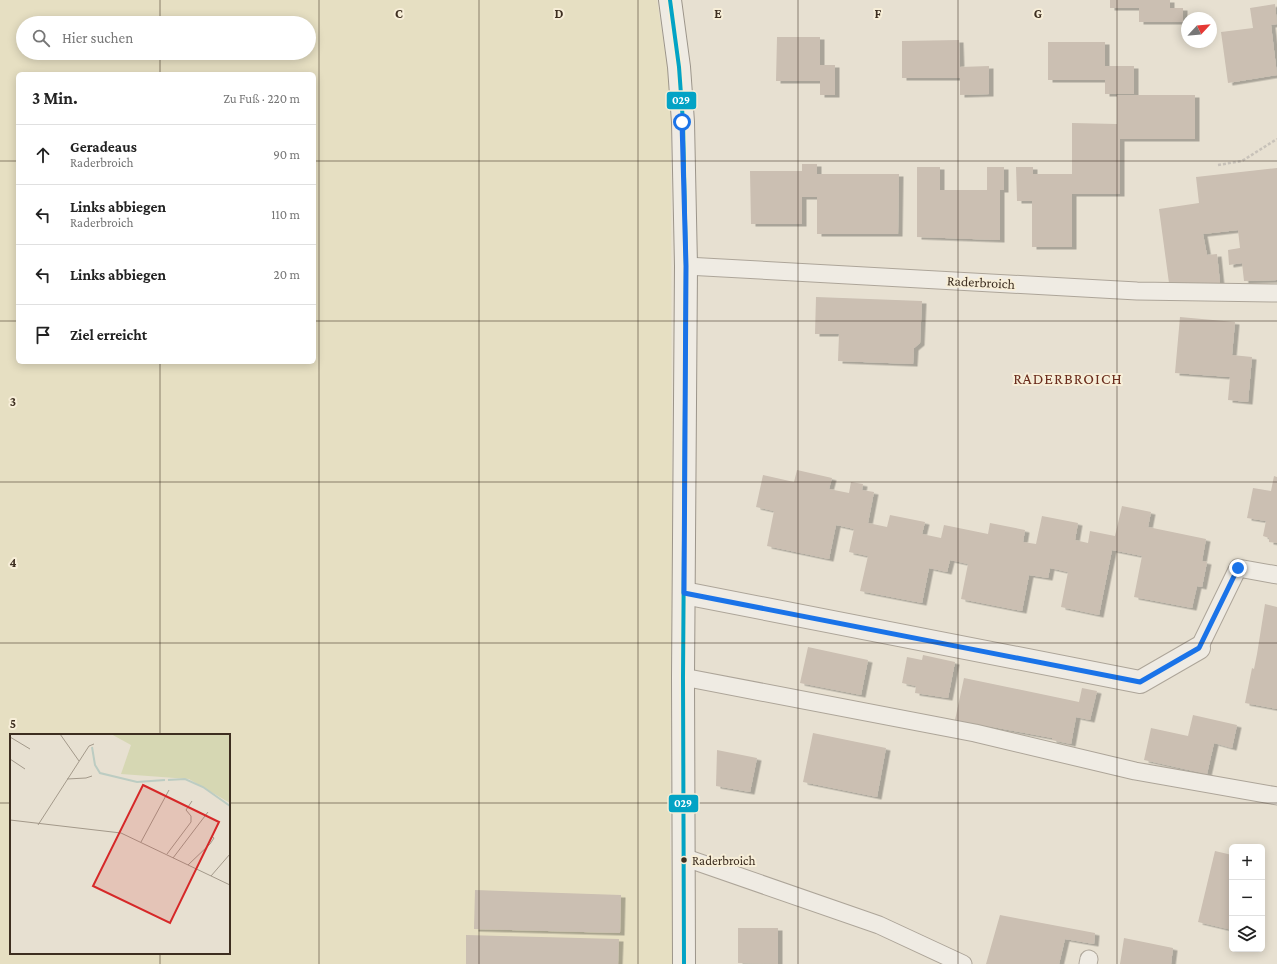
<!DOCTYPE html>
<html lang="de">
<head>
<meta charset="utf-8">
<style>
	body { margin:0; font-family:"Crimson Pro",serif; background:#f6f6f6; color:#222 }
	.controls { position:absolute; right:12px; bottom:12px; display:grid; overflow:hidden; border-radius:6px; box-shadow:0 2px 10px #0003 }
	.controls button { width:36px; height:36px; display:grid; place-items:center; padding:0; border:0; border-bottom:1px solid #e0e0e0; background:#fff; color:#222; font:20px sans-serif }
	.compass { position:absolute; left:1181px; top:12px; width:36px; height:36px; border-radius:50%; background:#fff; box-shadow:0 2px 10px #0003; rotate:64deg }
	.stop { position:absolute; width:12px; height:12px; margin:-9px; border:3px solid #1a73e8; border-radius:50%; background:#fff }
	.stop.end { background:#1a73e8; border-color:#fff; box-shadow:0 1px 4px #0008 }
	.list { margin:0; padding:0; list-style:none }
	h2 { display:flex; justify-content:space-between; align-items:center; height:52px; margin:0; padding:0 16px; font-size:17px }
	h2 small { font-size:13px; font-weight:400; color:#767676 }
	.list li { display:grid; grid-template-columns:26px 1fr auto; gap:12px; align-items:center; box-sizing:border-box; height:60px; padding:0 16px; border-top:1px solid #e0e0e0 }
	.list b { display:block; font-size:15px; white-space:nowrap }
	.list p { margin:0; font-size:13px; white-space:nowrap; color:#767676 }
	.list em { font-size:13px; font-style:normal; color:#767676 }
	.icon { flex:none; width:22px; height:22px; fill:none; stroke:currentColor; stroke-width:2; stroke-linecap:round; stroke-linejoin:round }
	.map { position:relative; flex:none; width:1277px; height:964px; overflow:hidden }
	.search { position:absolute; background:#fff; box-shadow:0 2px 10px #0003; left:16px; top:16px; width:300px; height:44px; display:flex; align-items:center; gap:10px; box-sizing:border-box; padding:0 14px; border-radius:22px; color:#767676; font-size:15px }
	.panel { position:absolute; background:#fff; box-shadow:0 2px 10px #0003; left:16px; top:72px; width:300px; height:292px; border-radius:6px }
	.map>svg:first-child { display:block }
	.farmland { fill:#e6dfc2; fill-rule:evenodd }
	.building { fill:#cbbfb2; filter:url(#shadow) }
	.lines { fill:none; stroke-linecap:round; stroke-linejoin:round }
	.lane-casing { stroke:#ada599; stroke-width:19 }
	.street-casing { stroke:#ada599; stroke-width:24 }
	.secondary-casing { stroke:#9c958a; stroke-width:24 }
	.path { stroke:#c8c2b9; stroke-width:2.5; stroke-dasharray:3 2; stroke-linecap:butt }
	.lane { stroke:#efebe3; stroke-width:17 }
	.street { stroke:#efebe3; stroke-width:22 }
	.secondary { stroke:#efebe3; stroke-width:22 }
	.bus-1-casing { stroke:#f7eed8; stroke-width:7 }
	.bus-1 { stroke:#03a3c5; stroke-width:4 }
	.route { stroke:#1a73e8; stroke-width:5 }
	.grid { fill:none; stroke:#3d2e20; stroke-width:1; stroke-opacity:0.55 }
	.bus-dot { fill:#3d2e20; stroke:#f7eed8; stroke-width:1.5 }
	.labels { text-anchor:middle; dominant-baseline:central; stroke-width:4; stroke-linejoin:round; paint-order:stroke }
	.bus-label { font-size:13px; fill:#3d2e20; stroke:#f7eed8; text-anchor:start }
	.street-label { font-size:14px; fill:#3d2e20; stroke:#f7eed8 }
	.quarter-label { font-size:16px; letter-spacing:1px; fill:#6b2e1e; stroke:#f7eed8 }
	.inset-river { fill:none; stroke:#bcccc2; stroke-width:2 }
	.inset-road { fill:none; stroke:#a3998a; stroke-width:1 }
	.view { fill:#d62828; fill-opacity:0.15; stroke:#d62828; stroke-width:2 }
	.inset-edge { fill:none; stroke:#3d2e20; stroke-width:2 }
	.grid-label { font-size:13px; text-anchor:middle; font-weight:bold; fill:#3d2e20; stroke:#f7eed8; stroke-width:4; stroke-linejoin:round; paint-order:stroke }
	.line-badge { stroke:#f7eed8; stroke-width:1.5 }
	.badge-label { font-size:11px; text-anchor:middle; font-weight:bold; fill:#fff }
</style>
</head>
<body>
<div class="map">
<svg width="1277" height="964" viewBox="0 0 1277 964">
	<defs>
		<filter id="shadow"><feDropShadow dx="4.5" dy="2.5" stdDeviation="0" flood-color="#0004"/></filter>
	</defs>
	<rect width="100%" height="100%" fill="#e7e0d1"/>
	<path class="farmland" d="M 0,0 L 657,0 L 671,90 L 672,538 L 670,844 L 676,964 L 0,964 ZM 23,23 L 309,23 L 309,53 L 23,53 ZM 18,74 L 314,74 L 314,362 L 18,362 ZM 11,735 L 229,735 L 229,953 L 11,953 Z"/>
	<g class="building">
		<path d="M 1110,0 L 1170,0 L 1170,8 L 1183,8 L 1183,22 L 1139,22 L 1139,8 L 1110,8 Z"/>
		<path d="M 1275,4 L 1277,24 L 1271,25 L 1277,75 L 1228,83 L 1221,32 L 1253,28 L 1250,8 Z"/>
		<path d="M 777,37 L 820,37 L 820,65 L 835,65 L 835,95 L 820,95 L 820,81 L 776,81 Z"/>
		<path d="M 959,40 L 960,67 L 989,66 L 989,94 L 960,95 L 960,78 L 902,78 L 902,41 Z"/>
		<path d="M 1048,42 L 1105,42 L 1105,66 L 1134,66 L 1134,94 L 1105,94 L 1105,80 L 1048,80 Z"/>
		<path d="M 1117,95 L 1195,95 L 1195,139 L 1120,139 L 1120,194 L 1072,194 L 1072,247 L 1032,247 L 1032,201 L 1017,201 L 1016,167 L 1033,167 L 1033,174 L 1072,174 L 1072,123 L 1117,124 Z"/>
		<path d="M 802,164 L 817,164 L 817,174 L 899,174 L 898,234 L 817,234 L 817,197 L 802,197 L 802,224 L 751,224 L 750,171 L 802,171 Z"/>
		<path d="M 917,167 L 940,167 L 940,190 L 987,190 L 987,167 L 1004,167 L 1004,190 L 1000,190 L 1000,240 L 917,237 Z"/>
		<path d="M 1277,168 L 1277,280 L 1244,281 L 1242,263 L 1229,265 L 1228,250 L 1240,248 L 1238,230 L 1203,234 L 1207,255 L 1217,254 L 1220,283 L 1169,283 L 1159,209 L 1199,203 L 1196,177 Z"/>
		<path d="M 816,297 L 922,301 L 920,343 L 914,348 L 913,364 L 838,361 L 839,334 L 815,334 Z"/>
		<path d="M 1180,317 L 1235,322 L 1232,355 L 1252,357 L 1248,402 L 1228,400 L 1230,377 L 1175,373 Z"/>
		<path d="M 797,470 L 832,478 L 829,489 L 849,493 L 851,482 L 863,484 L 862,490 L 874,492 L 868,523 L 887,527 L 890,515 L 925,522 L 922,534 L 941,538 L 944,525 L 988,534 L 990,523 L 1025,530 L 1023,542 L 1036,544 L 1042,516 L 1078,523 L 1075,540 L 1088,543 L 1090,531 L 1115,536 L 1122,506 L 1151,512 L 1148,527 L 1206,539 L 1202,561 L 1207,562 L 1202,587 L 1197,586 L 1192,608 L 1134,597 L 1142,556 L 1112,550 L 1099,615 L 1061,607 L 1068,572 L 1050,568 L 1048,578 L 1029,575 L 1022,611 L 961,599 L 968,564 L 950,560 L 947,572 L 929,568 L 922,603 L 860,591 L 868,556 L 849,552 L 854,529 L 836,525 L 829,559 L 767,546 L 774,511 L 756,507 L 763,475 L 794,482 Z"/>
		<path d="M 1274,476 L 1277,477 L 1277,543 L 1269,542 L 1269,538 L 1263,536 L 1266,521 L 1247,518 L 1253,488 L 1271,491 Z"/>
		<path d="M 1265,604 L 1277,607 L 1277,709 L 1245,703 L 1252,668 L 1254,669 L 1257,654 Z"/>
		<path d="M 808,647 L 868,660 L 861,695 L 800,683 Z"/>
		<path d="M 923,655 L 955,662 L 948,698 L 915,693 L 916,686 L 902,683 L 907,657 L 922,660 Z"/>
		<path d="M 964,678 L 1079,702 L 1082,688 L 1097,691 L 1090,720 L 1076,717 L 1071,744 L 1052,740 L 1052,738 L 955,720 Z"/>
		<path d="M 1193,715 L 1237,725 L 1232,748 L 1214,743 L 1207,774 L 1144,760 L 1151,728 L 1188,736 Z"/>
		<path d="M 813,733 L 886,748 L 877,797 L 803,782 Z"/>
		<path d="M 717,750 L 757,758 L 750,792 L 716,786 Z"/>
		<path d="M 1215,851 L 1232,855 L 1232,930 L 1198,922 Z"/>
		<path d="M 475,890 L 621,895 L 620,933 L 474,929 Z"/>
		<path d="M 1000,915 L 1095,933 L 1094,944 L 1065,939 L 1059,964 L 986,964 Z"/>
		<path d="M 738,928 L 778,928 L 778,964 L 738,963 Z"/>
		<path d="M 466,935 L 619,939 L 618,964 L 466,964 Z"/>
		<path d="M 1124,938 L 1173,948 L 1171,964 L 1120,964 Z"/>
	</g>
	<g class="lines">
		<g class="lane-casing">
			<g id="lane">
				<path d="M 686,266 L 1137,291 L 1277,293"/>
				<path d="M 1199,648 L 1238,568 L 1277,575"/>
				<path d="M 683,677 L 975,733 L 1135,771 L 1277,796"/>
				<path d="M 683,857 L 879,925 L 963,964"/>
				<path d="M 1088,964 L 1089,959"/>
			</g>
		</g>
		<g class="street-casing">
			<path id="street" d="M 684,593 L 1140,682 L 1199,648"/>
		</g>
		<g class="secondary-casing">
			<path id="secondary" d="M 670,0 L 679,67 L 683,122 L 686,266 L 683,677 L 684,964"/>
		</g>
		<path class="path" d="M 1218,165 L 1242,161 L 1277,139"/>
		<use href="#lane" class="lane"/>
		<use href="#street" class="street"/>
		<use href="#secondary" class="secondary"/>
		<g class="bus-1-casing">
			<path id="bus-1" d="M 670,0 L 679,67 L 683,122 L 686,266 L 683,677 L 684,964"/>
		</g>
		<use href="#bus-1" class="bus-1"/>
	</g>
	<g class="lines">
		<path class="route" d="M 682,122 L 686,266 L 684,593 L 1140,682 L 1199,648 L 1238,568"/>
	</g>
	<path class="grid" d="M 160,0 L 160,23M 319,0 L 319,964M 479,0 L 479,964M 638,0 L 638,964M 798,0 L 798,964M 958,0 L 958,964M 1117,0 L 1117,964M 160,53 L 160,74M 0,161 L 18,161M 314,161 L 1277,161M 0,321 L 18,321M 314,321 L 1277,321M 160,362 L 160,735M 0,482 L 1277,482M 0,643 L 1277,643M 0,803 L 11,803M 229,803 L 1277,803M 160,953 L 160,964"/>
	<circle class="bus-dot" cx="684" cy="860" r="3.5"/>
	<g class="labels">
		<g class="bus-label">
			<text x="692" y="860">Raderbroich</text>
		</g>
		<g class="street-label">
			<text transform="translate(981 282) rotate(3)">Raderbroich</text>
		</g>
		<g class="quarter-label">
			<text x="1068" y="378">RADERBROICH</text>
		</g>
	</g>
	<g transform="translate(10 734)">
		<rect width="220" height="220" fill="#e7e0d1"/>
		<path d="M 101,0 L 220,0 L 220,69 L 179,45 L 111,40 L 121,11 Z" fill="#d6d7b3"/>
		<path class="inset-river" d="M 82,13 L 85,31 L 90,39 L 127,48 L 155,46M 158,46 L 175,45 L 193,53 L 220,72"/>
		<path class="inset-road" d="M 50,0 L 69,27M 0,3 L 20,15M 0,25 L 15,35M 57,45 L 76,44 L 82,42M 0,86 L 111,99 L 220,151M 28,91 L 79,12 L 84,10M 131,108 L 159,56M 157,120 L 181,88 L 181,82 L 176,76 L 182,67M 163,124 L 198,78M 178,131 L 200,110 L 204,104 L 201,102M 201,142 L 220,120"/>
		<path class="view" d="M 133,51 L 209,88 L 160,189 L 83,152 Z"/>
		<rect width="220" height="220" class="inset-edge"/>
	</g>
	<g class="grid-label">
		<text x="399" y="18">C</text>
		<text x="559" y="18">D</text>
		<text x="718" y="18">E</text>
		<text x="878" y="18">F</text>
		<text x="1038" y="18">G</text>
		<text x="13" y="406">3</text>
		<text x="13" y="567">4</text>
		<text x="13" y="728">5</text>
	</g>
	<g class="line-badge">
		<rect x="666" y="91" width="31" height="19" rx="4" fill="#03a3c5"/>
		<rect x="668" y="794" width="31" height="19" rx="4" fill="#03a3c5"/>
	</g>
	<g class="badge-label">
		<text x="681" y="104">029</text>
		<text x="683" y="807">029</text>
	</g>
</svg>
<div class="controls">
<button>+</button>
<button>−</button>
<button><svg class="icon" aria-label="layers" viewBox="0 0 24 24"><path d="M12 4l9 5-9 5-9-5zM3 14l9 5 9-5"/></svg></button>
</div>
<svg class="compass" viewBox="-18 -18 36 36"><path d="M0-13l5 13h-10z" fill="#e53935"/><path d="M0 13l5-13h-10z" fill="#767676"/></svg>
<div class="stop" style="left:682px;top:122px"></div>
<div class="stop end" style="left:1238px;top:568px"></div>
<div class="search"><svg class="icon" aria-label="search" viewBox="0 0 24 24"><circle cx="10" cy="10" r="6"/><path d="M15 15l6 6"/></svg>Hier suchen</div>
<section class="panel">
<h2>3 Min.<small>Zu Fuß · 220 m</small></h2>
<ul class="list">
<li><svg class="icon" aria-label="ahead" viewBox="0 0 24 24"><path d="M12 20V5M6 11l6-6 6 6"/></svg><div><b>Geradeaus</b><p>Raderbroich</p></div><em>90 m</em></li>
<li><svg class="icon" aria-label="left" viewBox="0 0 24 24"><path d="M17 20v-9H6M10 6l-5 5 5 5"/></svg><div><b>Links abbiegen</b><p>Raderbroich</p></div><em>110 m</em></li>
<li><svg class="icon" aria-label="left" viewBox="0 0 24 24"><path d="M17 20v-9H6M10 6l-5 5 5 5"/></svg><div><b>Links abbiegen</b></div><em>20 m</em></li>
<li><svg class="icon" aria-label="arrive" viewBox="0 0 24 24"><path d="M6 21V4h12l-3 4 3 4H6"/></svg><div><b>Ziel erreicht</b></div></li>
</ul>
</section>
</div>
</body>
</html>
